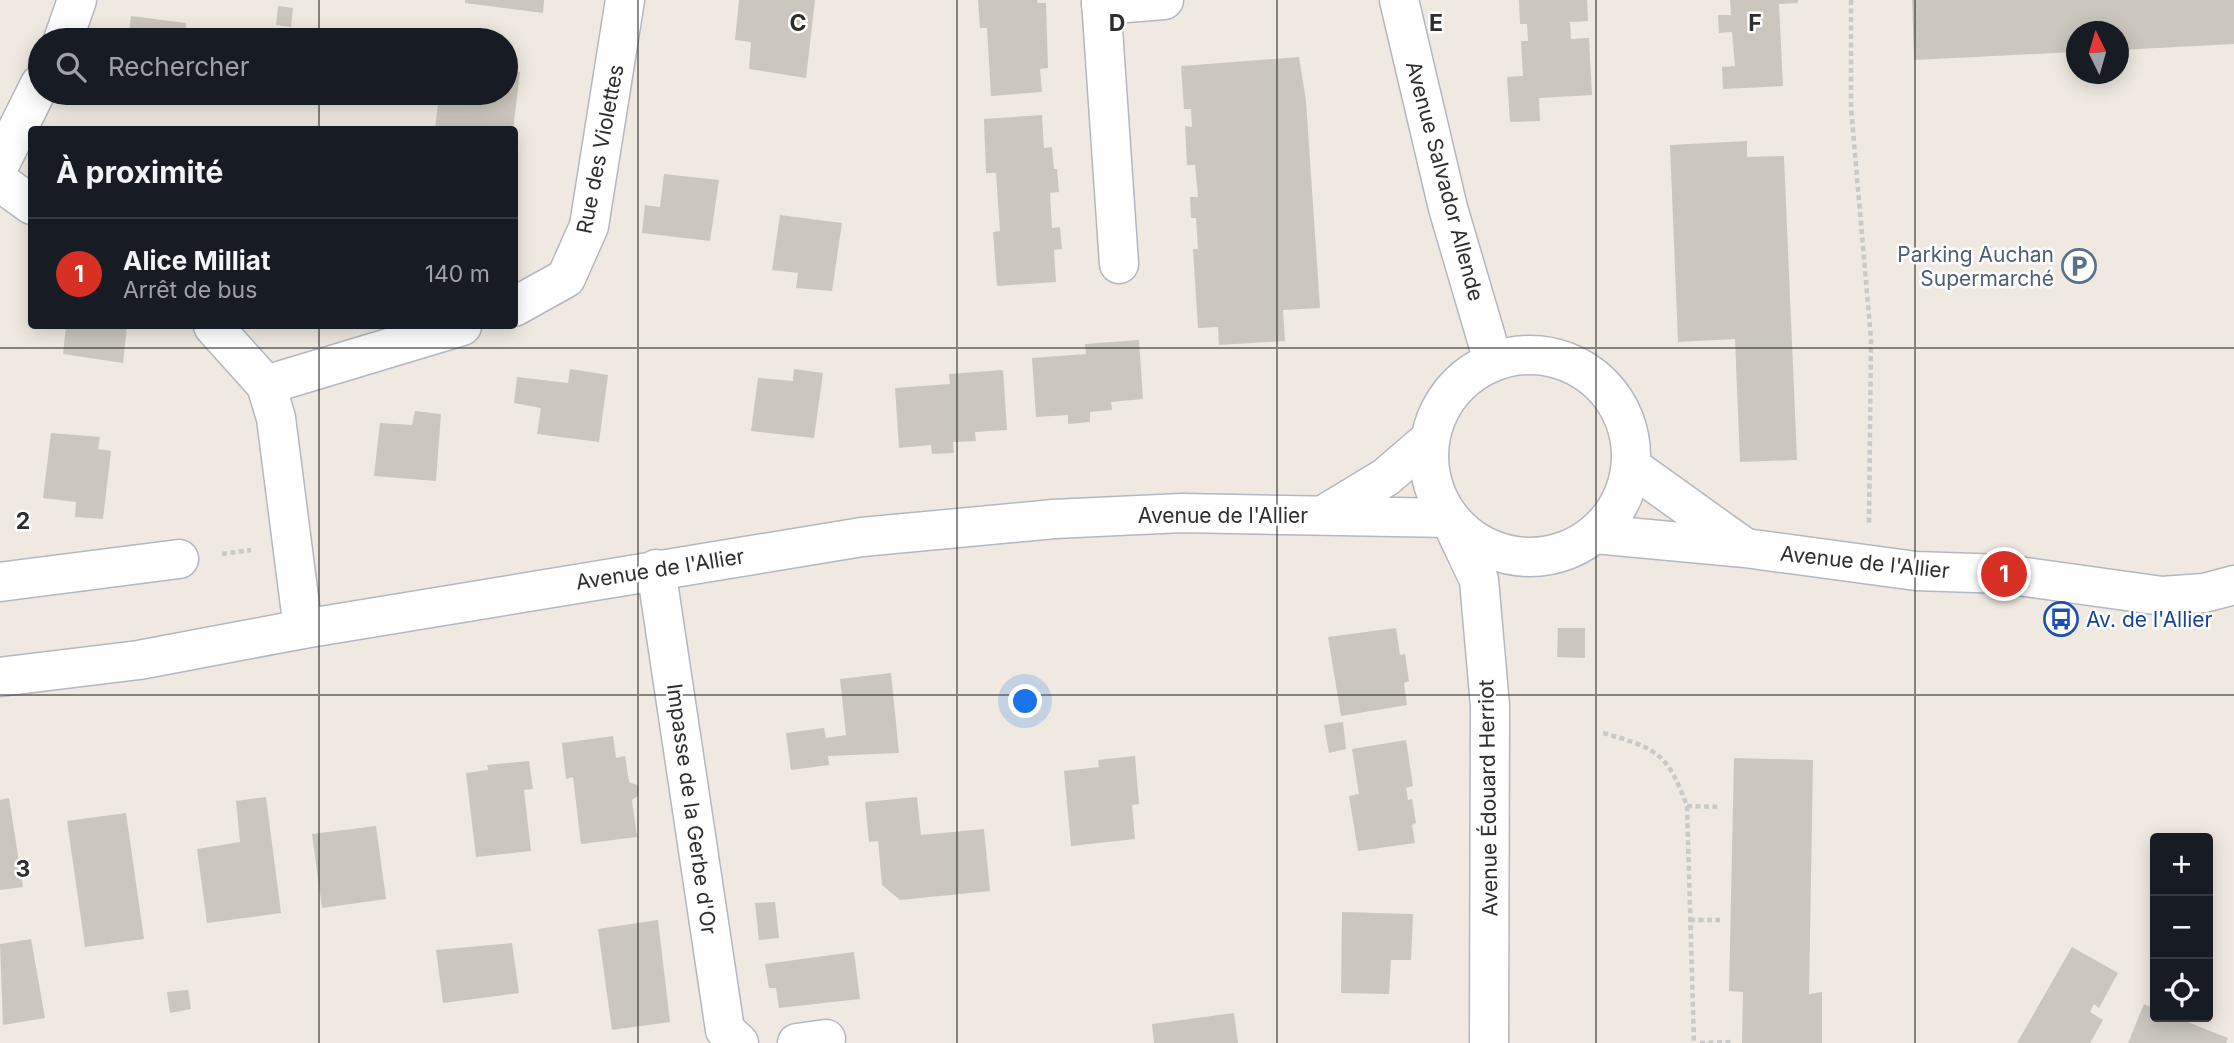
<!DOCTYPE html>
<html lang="fr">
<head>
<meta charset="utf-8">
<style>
	body { margin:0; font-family:Inter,sans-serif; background:#20242c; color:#f1f3f6 }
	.controls { position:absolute; right:21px; bottom:21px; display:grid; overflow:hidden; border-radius:7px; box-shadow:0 4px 18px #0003 }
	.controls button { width:63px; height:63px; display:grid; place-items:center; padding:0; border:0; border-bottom:2px solid #363941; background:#171b24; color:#f1f3f6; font:35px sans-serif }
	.compass { position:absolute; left:2066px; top:21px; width:63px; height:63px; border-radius:50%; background:#171b24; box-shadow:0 4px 18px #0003; rotate:355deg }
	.you { position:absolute; left:1026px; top:702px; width:24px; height:24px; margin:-18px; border:5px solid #fff; border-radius:50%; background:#1a73e8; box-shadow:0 0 0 10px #1a73e833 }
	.badge { display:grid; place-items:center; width:46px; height:46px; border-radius:50%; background:#d93025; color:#fff; font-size:23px; font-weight:700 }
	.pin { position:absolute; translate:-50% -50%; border:4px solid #fff; box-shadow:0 2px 7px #0006 }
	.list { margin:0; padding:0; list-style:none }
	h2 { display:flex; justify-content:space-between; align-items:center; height:91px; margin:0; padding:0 28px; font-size:30px }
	h2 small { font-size:23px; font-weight:400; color:#9ea1a6 }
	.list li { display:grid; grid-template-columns:46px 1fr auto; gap:21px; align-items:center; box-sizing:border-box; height:112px; padding:0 28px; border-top:2px solid #363941 }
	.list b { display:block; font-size:26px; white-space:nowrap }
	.list p { margin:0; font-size:23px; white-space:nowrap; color:#9ea1a6 }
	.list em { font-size:23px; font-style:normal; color:#9ea1a6 }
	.icon { flex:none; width:38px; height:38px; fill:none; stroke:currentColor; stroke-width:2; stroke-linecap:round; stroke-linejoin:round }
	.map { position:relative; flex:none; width:2234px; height:1043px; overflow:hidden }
	.search { position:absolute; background:#171b24; box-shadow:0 4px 18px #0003; left:28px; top:28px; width:490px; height:77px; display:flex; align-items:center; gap:18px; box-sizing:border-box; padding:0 24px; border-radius:38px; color:#9ea1a6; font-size:26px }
	.panel { position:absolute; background:#171b24; box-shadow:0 4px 18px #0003; left:28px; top:126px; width:490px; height:203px; border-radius:7px }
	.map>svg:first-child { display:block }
	.building { fill:#cbc7bf }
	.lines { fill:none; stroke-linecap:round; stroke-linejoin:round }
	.minor-casing { stroke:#b4b7c1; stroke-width:41 }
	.path { stroke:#c9c9c9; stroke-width:4.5; stroke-dasharray:5 3.5; stroke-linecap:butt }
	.minor { stroke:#fff; stroke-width:38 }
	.grid { fill:none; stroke:#2e2e2e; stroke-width:2; stroke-opacity:0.55 }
	.labels { text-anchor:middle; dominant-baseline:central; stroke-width:5; stroke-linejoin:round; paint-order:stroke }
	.street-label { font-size:21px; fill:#2e2e2e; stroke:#fff }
	.service-label { font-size:21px; fill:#4e5e75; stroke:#fff; text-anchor:end }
	.transit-label { font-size:21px; fill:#164399; stroke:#fff; text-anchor:start }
	.grid-label { font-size:23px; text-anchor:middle; font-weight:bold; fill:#2e2e2e; stroke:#fff; stroke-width:5; stroke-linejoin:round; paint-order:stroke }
</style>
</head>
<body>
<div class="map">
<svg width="2234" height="1043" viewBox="0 0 2234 1043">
	<rect width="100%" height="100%" fill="#efe9e1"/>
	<g class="building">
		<path d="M 465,0 L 544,0 L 543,13 L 465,3 Z"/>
		<path d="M 739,0 L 815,0 L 806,78 L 749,69 L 751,42 L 735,40 Z"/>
		<path d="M 978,0 L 1037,0 L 1038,3 L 1046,3 L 1048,68 L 1040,69 L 1042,92 L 991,96 L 987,28 L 980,28 Z"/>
		<path d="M 1519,0 L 1587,0 L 1588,21 L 1570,22 L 1571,39 L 1589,38 L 1592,95 L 1539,98 L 1540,121 L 1510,122 L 1507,77 L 1523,76 L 1521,41 L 1528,41 L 1527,24 L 1520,24 Z"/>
		<path d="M 1730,0 L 1798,0 L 1798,3 L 1779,4 L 1783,86 L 1723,89 L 1722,67 L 1735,66 L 1732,32 L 1719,33 L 1718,15 L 1731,15 Z"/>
		<path d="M 1912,0 L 2234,0 L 2234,44 L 2118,50 L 2118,32 L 2076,32 L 2076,52 L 1914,60 Z"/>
		<path d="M 278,6 L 293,8 L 291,27 L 276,25 Z"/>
		<path d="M 131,16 L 186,23 L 184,40 L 128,40 Z"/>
		<path d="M 1299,57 L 1306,101 L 1320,308 L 1283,310 L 1285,341 L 1219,345 L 1218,327 L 1198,328 L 1193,249 L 1198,249 L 1196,218 L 1191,218 L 1190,197 L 1198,197 L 1195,165 L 1187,165 L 1185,126 L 1192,127 L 1191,109 L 1184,109 L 1181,66 Z"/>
		<path d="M 506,70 L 520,72 L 513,130 L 435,130 L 439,93 L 506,93 Z"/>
		<path d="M 1042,115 L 1044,148 L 1052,147 L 1054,169 L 1057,169 L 1059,192 L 1050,193 L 1052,228 L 1060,227 L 1062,249 L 1054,250 L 1056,282 L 997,286 L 993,232 L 1000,231 L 996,173 L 986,173 L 984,119 Z"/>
		<path d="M 1747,141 L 1747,157 L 1784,156 L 1797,460 L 1740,462 L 1735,339 L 1678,342 L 1670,145 Z"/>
		<path d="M 664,174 L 719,180 L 710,241 L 642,233 L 645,205 L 660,207 Z"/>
		<path d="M 780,215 L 842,223 L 832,291 L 796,288 L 798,273 L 772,270 Z"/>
		<path d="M 66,326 L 127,326 L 123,363 L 63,354 Z"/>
		<path d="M 1139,340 L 1143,399 L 1111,402 L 1112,410 L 1090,412 L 1090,422 L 1068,424 L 1068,415 L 1036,417 L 1032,358 L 1086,354 L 1085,344 Z"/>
		<path d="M 570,369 L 608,375 L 599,442 L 537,434 L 541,408 L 514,403 L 517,377 L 568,383 Z"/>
		<path d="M 794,369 L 823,373 L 814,438 L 751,431 L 758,378 L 793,381 Z"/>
		<path d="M 1003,370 L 1007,430 L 975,432 L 976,441 L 953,442 L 954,453 L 932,454 L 931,445 L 899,448 L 895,388 L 950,384 L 949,374 Z"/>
		<path d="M 415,411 L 441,414 L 436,481 L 374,476 L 380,423 L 412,425 Z"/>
		<path d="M 51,433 L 100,437 L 98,449 L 111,451 L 103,519 L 75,517 L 76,502 L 43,498 Z"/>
		<path d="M 1396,628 L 1400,655 L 1405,654 L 1409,681 L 1404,683 L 1407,705 L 1341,716 L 1328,637 Z"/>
		<path d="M 1558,628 L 1585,628 L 1585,658 L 1557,657 Z"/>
		<path d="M 891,673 L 899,753 L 828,756 L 829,765 L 791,770 L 786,733 L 824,728 L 826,738 L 846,735 L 840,679 Z"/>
		<path d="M 1343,722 L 1346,749 L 1329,753 L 1324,725 Z"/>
		<path d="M 613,736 L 616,758 L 625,756 L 629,782 L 639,786 L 638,796 L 632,800 L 637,837 L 581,844 L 573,777 L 566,779 L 562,743 Z"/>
		<path d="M 1406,740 L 1413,786 L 1406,788 L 1408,800 L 1412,799 L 1416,823 L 1412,825 L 1415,843 L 1358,851 L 1349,796 L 1359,794 L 1352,749 Z"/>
		<path d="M 1135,756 L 1139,804 L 1132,805 L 1135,839 L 1071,846 L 1064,771 L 1099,767 L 1098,760 Z"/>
		<path d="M 1734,758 L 1813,760 L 1809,994 L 1822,992 L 1822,1043 L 1742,1043 L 1743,992 L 1729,991 Z"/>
		<path d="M 529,761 L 533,789 L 524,790 L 531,851 L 476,857 L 466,773 L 488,770 L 487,765 Z"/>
		<path d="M 266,797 L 281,913 L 207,923 L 197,849 L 240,842 L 236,801 Z"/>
		<path d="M 917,797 L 921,835 L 984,829 L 990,891 L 900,900 L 882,885 L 878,841 L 869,842 L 865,802 Z"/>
		<path d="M 9,798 L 23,887 L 0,890 L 0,800 Z"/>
		<path d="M 126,813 L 144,939 L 85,947 L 67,821 Z"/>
		<path d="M 376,826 L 386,899 L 322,908 L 312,834 Z"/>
		<path d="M 775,902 L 779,938 L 759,940 L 755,903 Z"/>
		<path d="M 1342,912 L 1413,914 L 1411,960 L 1391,960 L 1389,994 L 1341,993 Z"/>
		<path d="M 658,920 L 670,1022 L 612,1030 L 598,929 Z"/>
		<path d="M 31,939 L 45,1018 L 3,1025 L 0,944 Z"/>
		<path d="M 512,943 L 519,993 L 443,1003 L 436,950 Z"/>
		<path d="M 2072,947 L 2118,973 L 2099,1008 L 2094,1004 L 2090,1012 L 2103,1020 L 2090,1043 L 2017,1043 Z"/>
		<path d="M 854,952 L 860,999 L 779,1008 L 776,988 L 769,988 L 765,964 Z"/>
		<path d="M 188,990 L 191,1009 L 170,1013 L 167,992 Z"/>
		<path d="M 2144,1004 L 2155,1009 L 2155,1017 L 2175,1017 L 2228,1038 L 2226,1043 L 2128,1043 Z"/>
		<path d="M 1234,1013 L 1238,1043 L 1154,1043 L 1152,1024 Z"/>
	</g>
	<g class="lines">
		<g class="minor-casing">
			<g id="minor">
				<path d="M 1101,0 L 1119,264"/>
				<path d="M 1399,0 L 1448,208 L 1493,361"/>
				<path d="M 1101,5 L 1164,0"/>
				<path d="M 63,40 L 77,0"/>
				<path d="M 0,164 L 40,84"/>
				<path d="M 0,182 L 32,205"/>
				<path d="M 514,307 L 566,278 L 589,226 L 625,0"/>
				<path d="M 213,326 L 266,385 L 276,418 L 303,629"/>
				<circle cx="1530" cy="456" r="101"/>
				<path d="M 266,385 L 462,326"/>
				<path d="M 1632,467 L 1741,545"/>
				<path d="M 1325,514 L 1386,477 L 1429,440"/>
				<path d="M 1452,523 L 1479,580 L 1490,706 L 1489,1043"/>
				<path d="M 1595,534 L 1745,548 L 1916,571 L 2004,574 L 2162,596 L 2204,593 L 2234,585"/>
				<path d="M 656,569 L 725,1030 L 739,1043"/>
				<path d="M 0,582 L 179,559"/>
				<path d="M 0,677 L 139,660 L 303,629 L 862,537 L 1054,519 L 1182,513 L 1450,518"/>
				<path d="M 797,1043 L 826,1039"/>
			</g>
		</g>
		<g class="path">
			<path d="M 1851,0 L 1851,108 L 1871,339 L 1869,523"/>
			<path d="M 222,554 L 251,550"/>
			<path d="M 1603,733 C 1656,748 1667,752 1687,806 L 1694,1043"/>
			<path d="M 1687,806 L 1719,807"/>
			<path d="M 1690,920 L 1720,920"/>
			<path d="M 1700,1043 L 1731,1042"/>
		</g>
		<use href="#minor" class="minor"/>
	</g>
	<path class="grid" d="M 319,0 L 319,40M 638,0 L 638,1043M 957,0 L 957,1043M 1277,0 L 1277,1043M 1596,0 L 1596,1043M 1915,0 L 1915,1043M 319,93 L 319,130M 319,326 L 319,1043M 0,348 L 2234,348M 0,695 L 2234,695"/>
	<defs>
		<g id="parking-ring" transform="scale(1.75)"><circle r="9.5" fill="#fff" stroke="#5c6f8a" stroke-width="1.5"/><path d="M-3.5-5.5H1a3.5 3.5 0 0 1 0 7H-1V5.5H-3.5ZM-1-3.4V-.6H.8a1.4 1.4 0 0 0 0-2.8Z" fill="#5c6f8a"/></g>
		<g id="bus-ring" transform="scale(1.75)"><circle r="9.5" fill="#fff" stroke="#1a4fb4" stroke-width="1.5"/><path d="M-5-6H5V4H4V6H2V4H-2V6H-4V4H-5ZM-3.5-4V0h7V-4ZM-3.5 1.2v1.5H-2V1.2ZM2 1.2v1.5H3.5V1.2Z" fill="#1a4fb4"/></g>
	</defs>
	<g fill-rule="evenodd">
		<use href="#parking-ring" x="2079" y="266"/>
		<use href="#bus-ring" x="2061" y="619"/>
	</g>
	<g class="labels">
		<g class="street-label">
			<text transform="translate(600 149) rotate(-79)">Rue des Violettes</text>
			<text transform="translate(1445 181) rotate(75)">Avenue Salvador Allende</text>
			<text x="1223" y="515">Avenue de l'Allier</text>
			<text transform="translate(1865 562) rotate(6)">Avenue de l'Allier</text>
			<text transform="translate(660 569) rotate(-9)">Avenue de l'Allier</text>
			<text transform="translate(1488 798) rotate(-91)">Avenue Édouard Herriot</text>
			<text transform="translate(692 809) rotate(82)">Impasse de la Gerbe d'Or</text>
		</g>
		<g class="service-label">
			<text x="2054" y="254">Parking Auchan<tspan x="2054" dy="24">Supermarché</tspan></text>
		</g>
		<g class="transit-label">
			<text x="2086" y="619">Av. de l'Allier</text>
		</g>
	</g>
	<g class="grid-label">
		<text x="798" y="31">C</text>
		<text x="1117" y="31">D</text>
		<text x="1436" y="31">E</text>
		<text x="1755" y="31">F</text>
		<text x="23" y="529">2</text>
		<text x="23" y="877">3</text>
	</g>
</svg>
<div class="controls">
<button>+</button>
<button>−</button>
<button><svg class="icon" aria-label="locate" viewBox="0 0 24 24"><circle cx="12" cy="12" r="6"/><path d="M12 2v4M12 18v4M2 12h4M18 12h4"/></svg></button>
</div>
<svg class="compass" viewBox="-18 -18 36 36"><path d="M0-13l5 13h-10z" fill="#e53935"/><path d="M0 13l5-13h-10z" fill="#9ea1a6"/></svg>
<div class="you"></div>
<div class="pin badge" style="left:2004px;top:574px">1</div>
<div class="search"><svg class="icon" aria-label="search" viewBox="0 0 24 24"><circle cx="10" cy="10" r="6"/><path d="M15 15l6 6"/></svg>Rechercher</div>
<section class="panel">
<h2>À proximité<small></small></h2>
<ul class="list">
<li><span class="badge">1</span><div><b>Alice Milliat</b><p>Arrêt de bus</p></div><em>140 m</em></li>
</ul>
</section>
</div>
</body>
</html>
